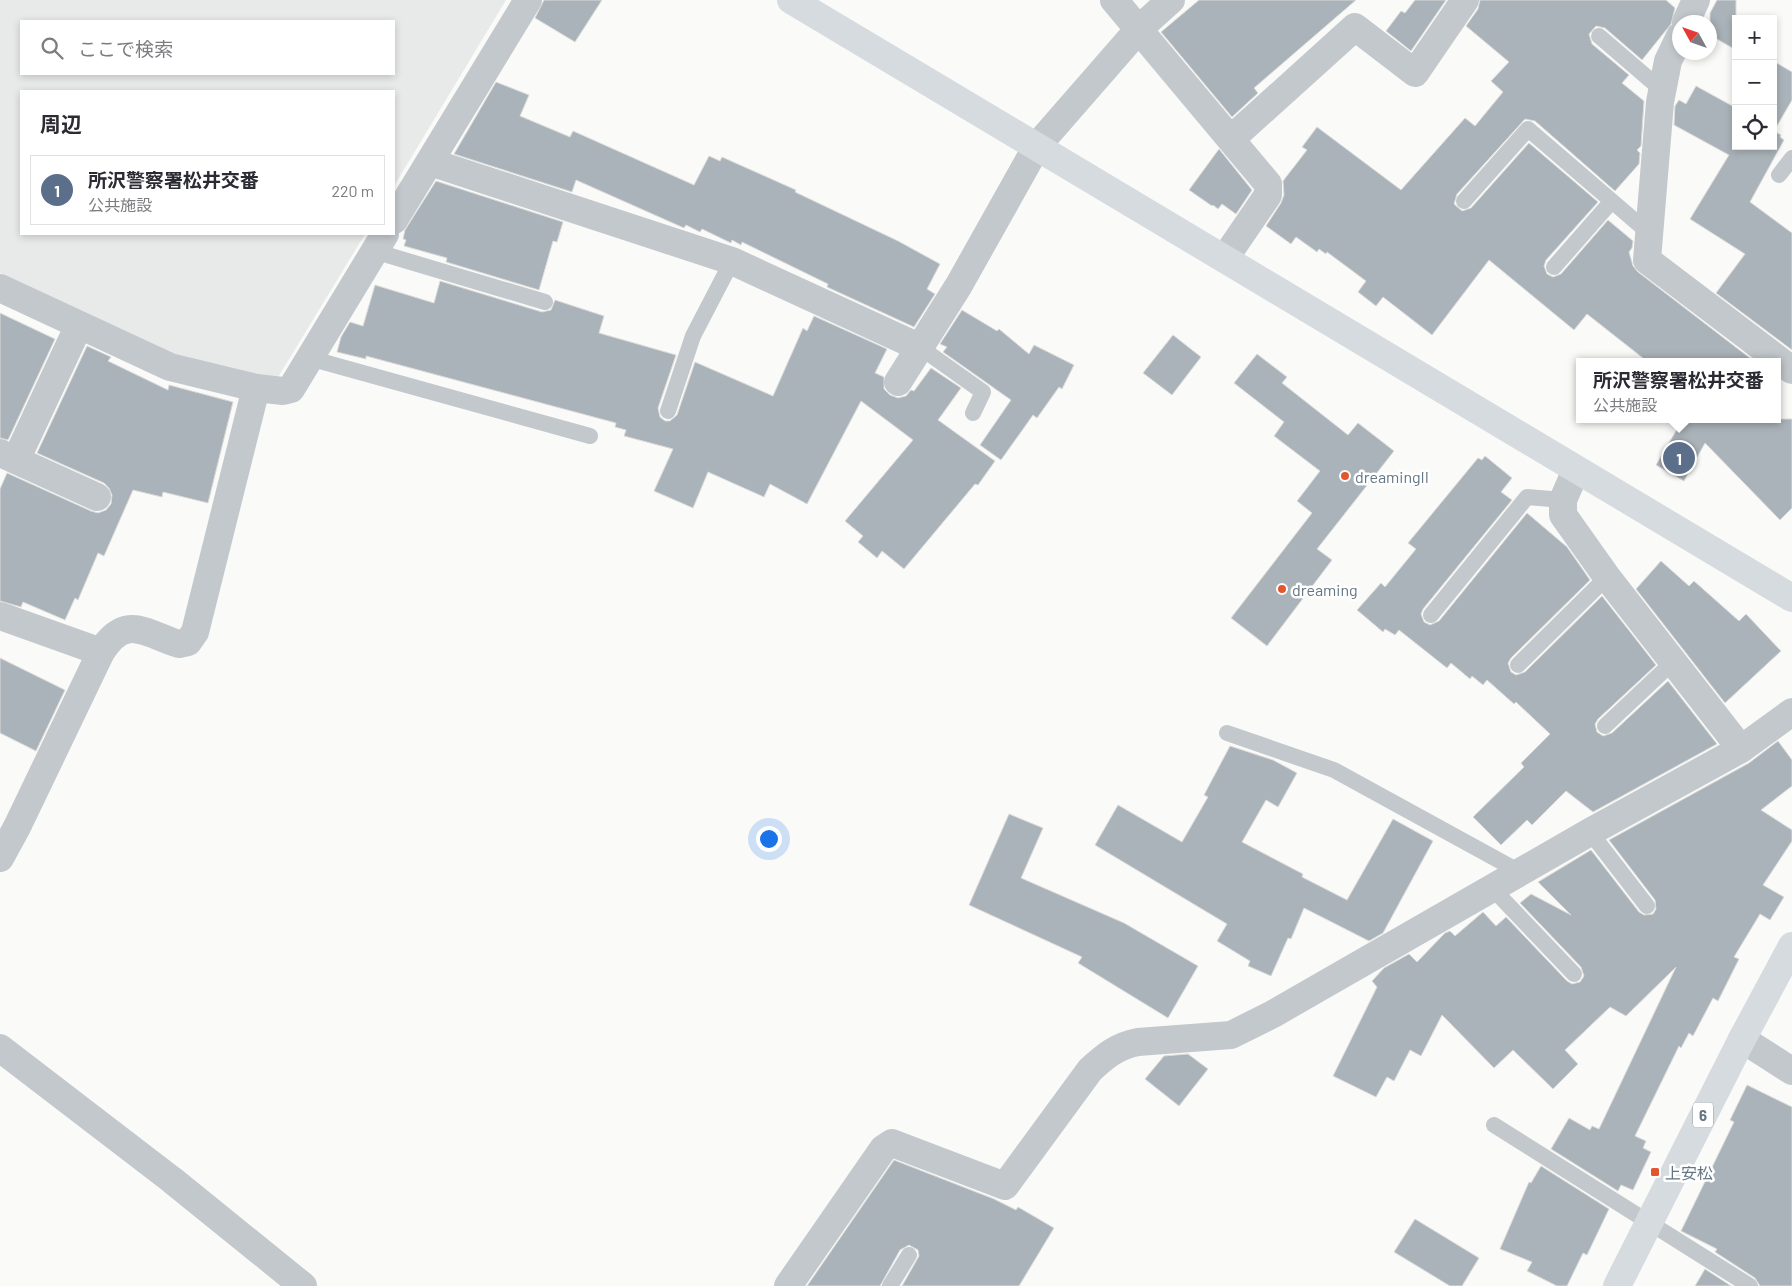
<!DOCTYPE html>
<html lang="ja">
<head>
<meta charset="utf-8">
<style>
	body { margin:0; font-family:Barlow,"Noto Sans JP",sans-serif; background:#f7f7f7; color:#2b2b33 }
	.controls { position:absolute; right:15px; top:15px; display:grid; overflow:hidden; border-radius:0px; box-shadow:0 2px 8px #0003 }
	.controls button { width:45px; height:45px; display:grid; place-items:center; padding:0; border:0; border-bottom:1px solid #e1e1e2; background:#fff; color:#2b2b33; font:25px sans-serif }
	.compass { position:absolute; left:1672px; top:15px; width:45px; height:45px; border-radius:50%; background:#fff; box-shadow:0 2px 8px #0003; rotate:310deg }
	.you { position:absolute; left:768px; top:838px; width:18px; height:18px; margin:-12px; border:4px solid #fff; border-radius:50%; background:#1a73e8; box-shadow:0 0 0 8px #1a73e833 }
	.badge { display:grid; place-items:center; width:32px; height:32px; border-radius:50%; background:#e4572e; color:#fff; font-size:16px; font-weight:700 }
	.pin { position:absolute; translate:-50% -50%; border:2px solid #fff; box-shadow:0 1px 5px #0006 }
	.popup { position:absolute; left:1576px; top:358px; width:205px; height:65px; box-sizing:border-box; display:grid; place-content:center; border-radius:0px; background:#fff; filter:drop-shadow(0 1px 4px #0005); font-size:16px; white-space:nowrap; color:#7c7c81 }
	.popup b { font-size:19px; color:#2b2b33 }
	.popup::after { content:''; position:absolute; left:50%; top:100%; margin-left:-10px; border:10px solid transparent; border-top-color:#fff }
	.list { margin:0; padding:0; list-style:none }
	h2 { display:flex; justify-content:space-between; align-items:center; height:65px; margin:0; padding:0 20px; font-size:21px }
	h2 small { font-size:16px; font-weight:400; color:#7c7c81 }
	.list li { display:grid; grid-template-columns:32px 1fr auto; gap:15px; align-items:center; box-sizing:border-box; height:70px; margin:0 10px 10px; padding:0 10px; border:1px solid #e1e1e2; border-radius:0px }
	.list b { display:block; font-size:19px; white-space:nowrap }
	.list p { margin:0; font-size:16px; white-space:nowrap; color:#7c7c81 }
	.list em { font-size:16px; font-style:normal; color:#7c7c81 }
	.icon { flex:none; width:28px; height:28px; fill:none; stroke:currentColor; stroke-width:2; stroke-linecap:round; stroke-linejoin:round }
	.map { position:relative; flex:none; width:1792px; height:1286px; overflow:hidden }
	.search { position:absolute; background:#fff; box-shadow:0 2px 8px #0003; left:20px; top:20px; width:375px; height:55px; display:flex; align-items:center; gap:12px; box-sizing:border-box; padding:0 18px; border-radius:0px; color:#7c7c81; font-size:19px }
	.panel { position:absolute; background:#fff; box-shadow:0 2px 8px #0003; left:20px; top:90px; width:375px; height:145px; border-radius:0px }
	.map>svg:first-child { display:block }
	.built { fill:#e8e9e9; fill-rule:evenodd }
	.building { fill:#aab3b9; stroke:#dcdcda }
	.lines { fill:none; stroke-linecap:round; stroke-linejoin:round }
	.lane { stroke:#c3c8cc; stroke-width:16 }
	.street { stroke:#c3c8cc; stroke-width:28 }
	.secondary { stroke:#d6dbdf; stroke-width:28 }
	.primary { stroke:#d6dbdf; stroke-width:28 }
	.poi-dot { fill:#e4572e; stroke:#fff; stroke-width:2 }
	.labels { text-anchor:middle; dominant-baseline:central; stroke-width:5; stroke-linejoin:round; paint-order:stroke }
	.shield { fill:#fff; stroke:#939fa8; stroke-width:1 }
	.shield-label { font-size:15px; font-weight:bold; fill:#657683 }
	.poi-label { font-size:16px; fill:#657683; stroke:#fff; text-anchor:start }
</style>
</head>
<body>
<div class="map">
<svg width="1792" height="1286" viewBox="0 0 1792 1286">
	<rect width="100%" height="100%" fill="#fafaf8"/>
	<path class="built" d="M 0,0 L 506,0 L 394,186 L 394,91 L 21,91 L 21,234 L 365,234 L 277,379 L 175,359 L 0,273 ZM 21,21 L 394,21 L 394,74 L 21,74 Z"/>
	<g class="building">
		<path d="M 544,0 L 602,0 L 575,42 L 535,18 Z"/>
		<path d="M 1199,0 L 1356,0 L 1254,88 L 1258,93 L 1232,117 L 1161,32 Z"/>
		<path d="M 1415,0 L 1446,0 L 1411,51 L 1386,31 L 1401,11 L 1405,13 Z"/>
		<path d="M 1480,0 L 1666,0 L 1675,8 L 1671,24 L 1642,60 L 1605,28 L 1596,26 L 1589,34 L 1592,44 L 1629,75 L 1622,83 L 1644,101 L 1641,146 L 1637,150 L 1640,153 L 1639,164 L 1615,191 L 1535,121 L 1525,119 L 1457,194 L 1454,204 L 1462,211 L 1471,208 L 1529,143 L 1598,202 L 1546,260 L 1544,266 L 1547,274 L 1553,277 L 1561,274 L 1608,220 L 1633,241 L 1632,248 L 1629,252 L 1633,266 L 1638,272 L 1755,362 L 1648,362 L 1587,314 L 1574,330 L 1489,260 L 1432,335 L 1383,297 L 1376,306 L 1358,292 L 1366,281 L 1327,252 L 1326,254 L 1319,249 L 1317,252 L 1296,237 L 1291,244 L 1266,226 L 1281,203 L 1284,195 L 1283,181 L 1307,150 L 1302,147 L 1317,127 L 1401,190 L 1465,118 L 1475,126 L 1503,92 L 1491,81 L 1509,62 L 1466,26 L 1478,9 Z"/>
		<path d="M 1717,0 L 1736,0 L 1736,50 L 1710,35 L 1710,13 Z"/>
		<path d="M 1775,62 L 1792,72 L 1792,100 L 1774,131 L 1781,135 L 1780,137 L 1784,140 L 1750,202 L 1792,233 L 1792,350 L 1716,293 L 1745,254 L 1690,219 L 1729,155 L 1674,125 L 1675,106 L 1679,100 L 1686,104 L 1696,86 L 1736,108 L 1736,146 L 1773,146 L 1773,65 Z"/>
		<path d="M 496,82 L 529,95 L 520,116 L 570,137 L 573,131 L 694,185 L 709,156 L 720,161 L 722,157 L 796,190 L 795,192 L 898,241 L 940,264 L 927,289 L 935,294 L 914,327 L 827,287 L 828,284 L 742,242 L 741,245 L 732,240 L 731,243 L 702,229 L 700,232 L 686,225 L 684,228 L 576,180 L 572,192 L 454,154 Z"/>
		<path d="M 1219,149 L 1252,190 L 1236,214 L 1222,204 L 1218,209 L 1213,205 L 1212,206 L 1189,190 Z"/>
		<path d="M 436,181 L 563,222 L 557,242 L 553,241 L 539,290 L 446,262 L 447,258 L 404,246 L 406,240 L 403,239 L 405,230 Z"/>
		<path d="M 440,281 L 542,312 L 551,310 L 555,300 L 604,316 L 599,333 L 676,355 L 658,408 L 660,417 L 665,421 L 670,421 L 677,415 L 695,362 L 773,396 L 803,328 L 807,331 L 814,316 L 887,349 L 875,373 L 884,377 L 884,389 L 890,395 L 898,398 L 906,396 L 911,390 L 914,391 L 931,368 L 961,388 L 938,420 L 995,461 L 978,485 L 975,484 L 904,569 L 882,551 L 877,558 L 858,542 L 863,536 L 845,521 L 913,440 L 861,401 L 807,504 L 770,484 L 764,497 L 708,472 L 693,508 L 654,491 L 673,449 L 624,436 L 626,430 L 615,427 L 616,423 L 366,356 L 366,359 L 337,352 L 341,337 L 350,322 L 363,326 L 375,285 L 434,303 Z"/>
		<path d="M 962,310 L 997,331 L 999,329 L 1029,354 L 1034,345 L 1074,365 L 1062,389 L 1059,387 L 1037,418 L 1033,415 L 1001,460 L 980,445 L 1011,400 L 943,352 L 947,347 L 940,344 Z"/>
		<path d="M 0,313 L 55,339 L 8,440 L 0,438 Z"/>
		<path d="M 1173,335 L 1201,357 L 1172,395 L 1143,373 Z"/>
		<path d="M 87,346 L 111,357 L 108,361 L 168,390 L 169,385 L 233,402 L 208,503 L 163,492 L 162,497 L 133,490 L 104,556 L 98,553 L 78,600 L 75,598 L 65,620 L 23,602 L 21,607 L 0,601 L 0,489 L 7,473 L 91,511 L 98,513 L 106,510 L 111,504 L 112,495 L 109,488 L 104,483 L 37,453 Z"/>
		<path d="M 1257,354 L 1287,377 L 1282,383 L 1348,435 L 1358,423 L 1394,451 L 1317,549 L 1332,560 L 1267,646 L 1231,618 L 1312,513 L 1297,501 L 1320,471 L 1274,436 L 1284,422 L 1234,383 Z"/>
		<path d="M 1683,419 L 1792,419 L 1792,508 L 1780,520 L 1705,443 L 1684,481 L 1656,465 Z"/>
		<path d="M 1485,456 L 1512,478 L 1501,492 L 1512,500 L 1423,609 L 1421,614 L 1424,622 L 1430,625 L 1439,621 L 1527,513 L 1567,547 L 1590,580 L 1511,658 L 1508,663 L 1511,672 L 1516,675 L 1525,672 L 1602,596 L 1656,665 L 1598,719 L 1595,724 L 1597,732 L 1603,736 L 1612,733 L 1668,681 L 1717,744 L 1593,812 L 1566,791 L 1532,825 L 1527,820 L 1501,845 L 1473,817 L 1524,767 L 1521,763 L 1550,734 L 1516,702 L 1514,704 L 1487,680 L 1483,685 L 1472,676 L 1470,679 L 1451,663 L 1447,668 L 1399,630 L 1395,635 L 1385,629 L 1383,632 L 1357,610 L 1381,583 L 1385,587 L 1416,549 L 1408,543 L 1478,458 L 1482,460 Z"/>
		<path d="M 1661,561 L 1689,586 L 1694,581 L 1739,621 L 1746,614 L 1781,651 L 1725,703 L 1636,589 Z"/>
		<path d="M 0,658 L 65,690 L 36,751 L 0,733 Z"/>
		<path d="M 1778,741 L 1792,760 L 1792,786 L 1761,810 L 1792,830 L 1792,841 L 1763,885 L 1784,897 L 1770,920 L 1760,914 L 1734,957 L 1739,959 L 1718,1001 L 1713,998 L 1693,1036 L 1689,1033 L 1681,1048 L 1679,1046 L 1635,1136 L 1646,1141 L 1643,1148 L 1651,1152 L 1633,1190 L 1621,1185 L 1618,1191 L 1551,1149 L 1569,1118 L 1590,1130 L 1592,1126 L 1599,1129 L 1676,967 L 1626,1016 L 1610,1007 L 1565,1050 L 1578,1064 L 1553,1089 L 1513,1050 L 1494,1068 L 1442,1015 L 1421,1056 L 1410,1050 L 1394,1081 L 1387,1077 L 1376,1097 L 1333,1076 L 1377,987 L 1372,981 L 1384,968 L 1409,954 L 1417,962 L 1445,933 L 1450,931 L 1455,936 L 1483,912 L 1496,926 L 1506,917 L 1567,981 L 1572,984 L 1580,982 L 1584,976 L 1581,967 L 1520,903 L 1531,894 L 1571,915 L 1538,882 L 1591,850 L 1639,912 L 1644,915 L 1653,914 L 1656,909 L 1655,900 L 1609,840 L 1749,763 Z"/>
		<path d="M 1230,746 L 1273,760 L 1297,773 L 1278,807 L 1266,800 L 1242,842 L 1303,874 L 1302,877 L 1347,900 L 1393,819 L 1433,841 L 1383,933 L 1369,941 L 1304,908 L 1291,939 L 1288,938 L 1271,976 L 1248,966 L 1250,961 L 1217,941 L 1227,924 L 1095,845 L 1118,805 L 1182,842 L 1208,797 L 1204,795 Z"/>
		<path d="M 1009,814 L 1043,828 L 1021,878 L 1124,923 L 1198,966 L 1168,1018 L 1078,963 L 1082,957 L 969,905 Z"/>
		<path d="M 1188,1054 L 1208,1069 L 1179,1106 L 1145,1079 L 1164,1056 Z"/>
		<path d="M 1747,1085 L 1792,1107 L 1792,1286 L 1760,1286 L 1755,1278 L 1715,1252 L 1717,1249 L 1681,1231 L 1734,1122 L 1730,1120 Z"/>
		<path d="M 894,1160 L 994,1199 L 1016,1210 L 1018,1207 L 1054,1228 L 1019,1286 L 902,1286 L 919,1256 L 918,1250 L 909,1245 L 900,1250 L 880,1286 L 807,1286 Z"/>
		<path d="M 1541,1166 L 1609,1209 L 1587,1255 L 1583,1253 L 1567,1286 L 1557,1286 L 1527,1271 L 1532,1262 L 1500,1249 L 1529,1182 L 1531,1183 Z"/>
		<path d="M 1415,1219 L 1479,1258 L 1462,1286 L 1450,1286 L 1394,1252 Z"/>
		<path d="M 1705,1269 L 1731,1286 L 1695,1286 Z"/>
	</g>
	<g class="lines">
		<g class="lane">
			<path d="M 1599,36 L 1663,91"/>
			<path d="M 1779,175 L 1792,158"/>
			<path d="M 1464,201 L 1528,129 L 1649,233"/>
			<path d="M 374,251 L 545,302"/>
			<path d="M 1554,267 L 1611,202"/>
			<path d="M 921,348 L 983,392 L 973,413"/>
			<path d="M 309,358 L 590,436"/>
			<path d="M 668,411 L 693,336 L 732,261"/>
			<path d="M 1431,615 L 1527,497 L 1563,500"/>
			<path d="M 1518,665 L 1607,577"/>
			<path d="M 1605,726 L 1674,661"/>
			<path d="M 1227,733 L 1334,770 L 1520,872"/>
			<path d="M 1590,832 L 1647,906"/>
			<path d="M 1492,888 L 1574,974"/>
			<path d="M 1494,1125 L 1750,1286"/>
			<path d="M 890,1286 L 909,1255"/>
		</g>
		<g class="street">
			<path d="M 1114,0 L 1268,184 L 1268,195 L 1225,258"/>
			<path d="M 1686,22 L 1696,0"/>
			<path d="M 1680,36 L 1668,61 L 1660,102 L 1647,260 L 1792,370"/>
			<path d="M 1231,139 L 1355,27 L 1415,73 L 1465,0"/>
			<path d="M 430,162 L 732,261 L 921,348"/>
			<path d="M 394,220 L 528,0"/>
			<path d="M 0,288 L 170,367 L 256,388 L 283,391 L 291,389 L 385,234"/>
			<path d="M 898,382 L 959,285 L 1037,146 L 1139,29 L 1171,0"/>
			<path d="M 0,453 L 97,497"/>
			<path d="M 16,460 L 79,325"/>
			<path d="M 1576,470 L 1563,500 L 1563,515 L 1607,577 L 1741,749"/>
			<path d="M 0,616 L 101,652"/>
			<path d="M 0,858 L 17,827 L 101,652 C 125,614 143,632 179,644 L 188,642 L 195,632 L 256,388"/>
			<path d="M 1742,1039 L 1792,1071"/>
			<path d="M 0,1048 L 172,1180 L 303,1286"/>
			<path d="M 788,1286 L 883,1149 L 892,1143 L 1005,1186 L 1090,1070 C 1105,1056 1117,1046 1138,1042 L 1231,1035 L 1273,1014 L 1590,832 L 1741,749 L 1792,712"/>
		</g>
		<path class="secondary" d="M 791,0 L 1792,598"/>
		<path class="primary" d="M 1617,1286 L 1742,1039 L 1792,946"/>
	</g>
	<g class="poi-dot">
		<circle cx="1345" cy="476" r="5"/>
		<circle cx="1282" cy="589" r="5"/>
		<rect x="1650" y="1167" width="10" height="10" rx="2.5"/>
	</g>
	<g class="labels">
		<rect class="shield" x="1693" y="1102.5" width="20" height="25" rx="4"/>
		<g class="shield-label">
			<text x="1703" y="1115">6</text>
		</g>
		<g class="poi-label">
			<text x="1355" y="476">dreamingII</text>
			<text x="1292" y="589">dreaming</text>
			<text x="1665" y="1172">上安松</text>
		</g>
	</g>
</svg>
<div class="controls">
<button>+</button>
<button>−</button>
<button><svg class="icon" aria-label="locate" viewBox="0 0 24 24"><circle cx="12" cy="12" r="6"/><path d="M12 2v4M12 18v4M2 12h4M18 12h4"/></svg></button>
</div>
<svg class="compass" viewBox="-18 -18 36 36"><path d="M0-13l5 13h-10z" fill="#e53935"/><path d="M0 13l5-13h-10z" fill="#7c7c81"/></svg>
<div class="you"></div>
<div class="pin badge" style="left:1679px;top:458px;background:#5c6f8a">1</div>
<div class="popup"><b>所沢警察署松井交番</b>公共施設</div>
<div class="search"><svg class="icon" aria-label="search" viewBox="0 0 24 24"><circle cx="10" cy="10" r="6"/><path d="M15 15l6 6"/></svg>ここで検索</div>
<section class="panel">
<h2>周辺<small></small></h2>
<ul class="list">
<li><span class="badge" style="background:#5c6f8a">1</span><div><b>所沢警察署松井交番</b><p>公共施設</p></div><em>220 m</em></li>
</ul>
</section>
</div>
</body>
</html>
